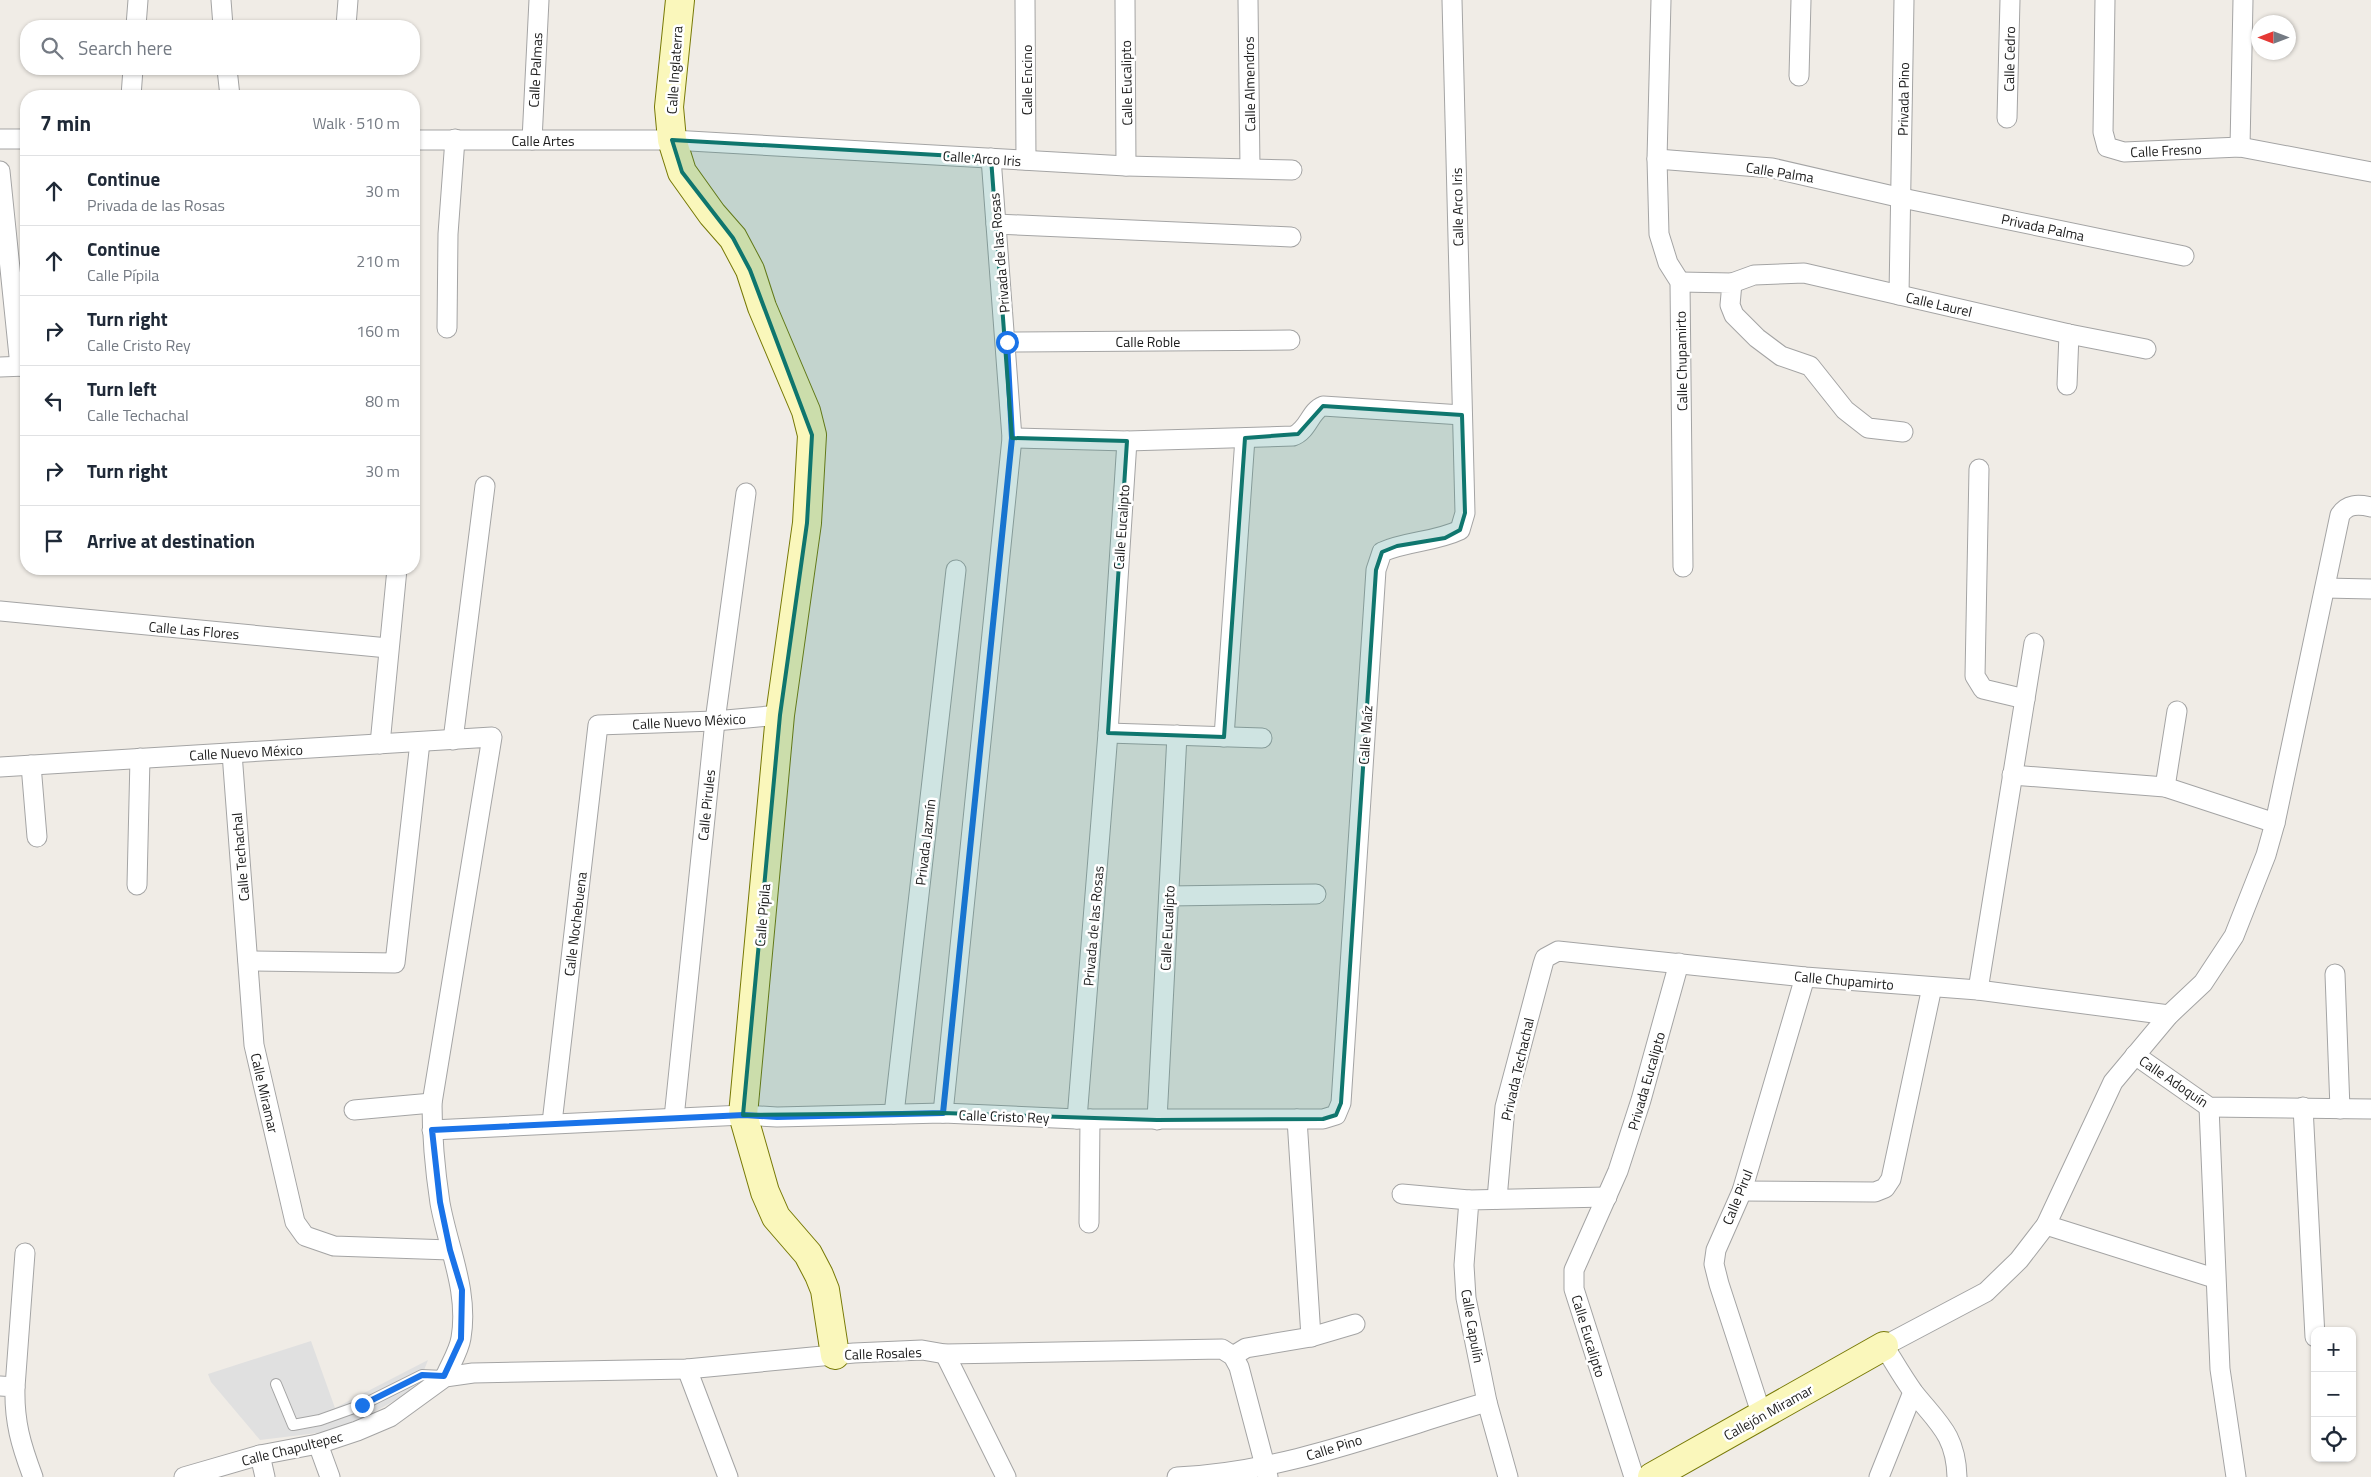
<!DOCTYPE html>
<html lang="en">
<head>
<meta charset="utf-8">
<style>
	body { margin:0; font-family:"Titillium Web",sans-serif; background:#f6f6f7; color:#1f2937 }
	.controls { position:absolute; right:15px; bottom:15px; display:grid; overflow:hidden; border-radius:10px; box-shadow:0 1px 4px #0004 }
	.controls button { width:45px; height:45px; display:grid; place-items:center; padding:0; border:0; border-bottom:1px solid #e0e1e3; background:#fff; color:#1f2937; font:25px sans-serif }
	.compass { position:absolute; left:2251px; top:15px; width:45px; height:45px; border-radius:50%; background:#fff; box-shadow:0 1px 4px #0004; rotate:270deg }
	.stop { position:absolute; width:15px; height:15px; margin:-11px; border:4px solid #1a73e8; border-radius:50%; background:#fff }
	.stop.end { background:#1a73e8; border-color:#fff; box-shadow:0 1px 5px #0008 }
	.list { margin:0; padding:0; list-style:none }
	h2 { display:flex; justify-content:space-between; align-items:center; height:65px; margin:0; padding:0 20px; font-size:21px }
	h2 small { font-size:16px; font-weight:400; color:#747a83 }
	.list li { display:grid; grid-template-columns:32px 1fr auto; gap:15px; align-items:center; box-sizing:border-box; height:70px; padding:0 20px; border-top:1px solid #e0e1e3 }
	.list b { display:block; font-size:19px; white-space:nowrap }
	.list p { margin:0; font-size:16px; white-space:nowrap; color:#747a83 }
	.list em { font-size:16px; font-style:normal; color:#747a83 }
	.icon { flex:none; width:28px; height:28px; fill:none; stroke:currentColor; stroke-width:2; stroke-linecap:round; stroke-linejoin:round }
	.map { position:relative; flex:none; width:2371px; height:1477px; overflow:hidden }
	.search { position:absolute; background:#fff; box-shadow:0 1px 4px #0004; left:20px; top:20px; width:400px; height:55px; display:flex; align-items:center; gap:12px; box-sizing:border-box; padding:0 18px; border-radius:20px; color:#747a83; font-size:19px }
	.panel { position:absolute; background:#fff; box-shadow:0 1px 4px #0004; left:20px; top:90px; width:400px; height:485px; border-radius:20px }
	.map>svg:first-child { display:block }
	.parking { fill:#e0e0e0 }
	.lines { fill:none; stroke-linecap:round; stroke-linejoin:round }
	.lane-casing { stroke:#a4a4a4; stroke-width:12 }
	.street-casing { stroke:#a4a4a4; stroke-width:21 }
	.secondary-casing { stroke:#777905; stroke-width:30 }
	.lane { stroke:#fff; stroke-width:10 }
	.street { stroke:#fff; stroke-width:19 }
	.secondary { stroke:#faf7bb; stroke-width:28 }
	.route { stroke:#1a73e8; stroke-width:6 }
	.marked { fill:#0f766e; fill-opacity:0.2; stroke:#0f766e; stroke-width:4; stroke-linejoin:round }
	.labels { text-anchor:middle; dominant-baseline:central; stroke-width:5; stroke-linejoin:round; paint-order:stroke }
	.street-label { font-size:14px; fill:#202020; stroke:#fff }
</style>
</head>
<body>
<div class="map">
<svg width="2371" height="1477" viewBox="0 0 2371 1477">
	<rect width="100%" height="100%" fill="#f0ece6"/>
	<path class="parking" d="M 311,1341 L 335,1408 L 428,1360 L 417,1388 L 342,1430 L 260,1440 L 211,1382 L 208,1374 Z"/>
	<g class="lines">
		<g class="lane-casing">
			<path id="lane" d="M 276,1384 L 293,1425 L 320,1420 L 362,1405 L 422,1375 L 444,1376"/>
		</g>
		<g class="street-casing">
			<g id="street">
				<path d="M 221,0 L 223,26"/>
				<path d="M 1025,0 L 1026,160"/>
				<path d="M 1125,0 L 1126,166"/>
				<path d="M 1248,0 L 1250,168"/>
				<path d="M 1661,0 L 1657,159 L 1659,234 L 1668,263 L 1680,282 L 1683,567"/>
				<path d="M 2105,0 L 2103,132 L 2107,147 L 2124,152 L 2240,147 L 2371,172"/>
				<path d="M 136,26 L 138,0"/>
				<path d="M 346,26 L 348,0"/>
				<path d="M 227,69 L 230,96"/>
				<path d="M 1799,76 L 1801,0"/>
				<path d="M 131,96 L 133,69"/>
				<path d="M 2007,118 L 2010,0"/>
				<path d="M 0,139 L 26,139"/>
				<path d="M 414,140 L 672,140 L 1126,166 L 1292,170"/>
				<path d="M 532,140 L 539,0"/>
				<path d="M 2240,147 L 2243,0"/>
				<path d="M 1657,159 L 1772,168 L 1902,198 L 2184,256"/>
				<path d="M 0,171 L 20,366"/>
				<path d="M 996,224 L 1291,237"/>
				<path d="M 1680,282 L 1732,283 L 1730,305 L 1734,315 L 1757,338 L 1781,356 L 1810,366 L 1845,410 L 1868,428 L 1903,432"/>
				<path d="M 1732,283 L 1754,275 L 1804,273 L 2069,334 L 2146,349"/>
				<path d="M 1899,295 L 1904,0"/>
				<path d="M 447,328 L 448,234 L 455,139"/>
				<path d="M 1007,342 L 1290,340"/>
				<path d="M 0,367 L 26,366"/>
				<path d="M 2067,385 L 2069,334"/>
				<path d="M 1012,438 L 1127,441 L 1293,436 C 1308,431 1310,411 1323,406 L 1462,415"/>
				<path d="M 1979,469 L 1975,676 L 1983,689 L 2025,699"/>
				<path d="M 2325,588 L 2371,589"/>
				<path d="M 0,611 L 388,648"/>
				<path d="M 1108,733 L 1262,738"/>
				<path d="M 1224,737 L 1245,438"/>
				<path d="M 453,740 L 485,486"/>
				<path d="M 380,744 L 397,569"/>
				<path d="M 232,753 L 254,1045 L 295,1222 L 305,1236 L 334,1246 L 450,1250"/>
				<path d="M 31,765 L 37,837"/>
				<path d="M 0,767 L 492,737 L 432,1103 C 432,1136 435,1170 440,1203 C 448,1248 469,1291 461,1338 C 459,1351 450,1365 445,1377"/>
				<path d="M 2012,775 L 2165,787 L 2275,823"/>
				<path d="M 2165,787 L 2177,711"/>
				<path d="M 137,885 L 140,758"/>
				<path d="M 1169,896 L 1316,894"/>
				<path d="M 248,961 L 395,963 L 420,742"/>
				<path d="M 2335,974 L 2340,1109"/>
				<path d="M 1978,990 L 2034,643"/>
				<path d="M 2135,1055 L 2209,1107 L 2371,1109"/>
				<path d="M 2209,1107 L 2220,1369 L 2236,1477"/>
				<path d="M 2303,1107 L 2315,1337"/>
				<path d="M 354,1110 L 432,1103"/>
				<path d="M 943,1113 L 1012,438 L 991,158"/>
				<path d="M 894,1114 L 956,570"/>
				<path d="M 674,1118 L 715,721 L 746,493"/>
				<path d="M 1077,1119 L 1108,733 L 1127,441"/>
				<path d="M 1297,1119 L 1311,1337"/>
				<path d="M 1157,1120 L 1177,735"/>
				<path d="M 552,1123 L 598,725 L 715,721 L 780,715"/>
				<path d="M 432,1130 L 743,1115 L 777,1117 L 943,1113 L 1077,1119 L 1323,1119 L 1336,1115 L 1341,1103 L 1376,570 L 1382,552 C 1407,541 1435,542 1460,530 L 1465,513 L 1452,0"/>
				<path d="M 1742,1191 L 1875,1192 L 1885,1188 L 1891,1179 L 1932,987"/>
				<path d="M 1402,1194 L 1469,1200"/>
				<path d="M 1497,1199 L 1505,1107 L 1543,964 L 1545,958 L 1558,951 L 1805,977 L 1978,990 L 2169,1015"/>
				<path d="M 1089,1223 L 1090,1119"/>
				<path d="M 2046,1225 L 2214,1278"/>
				<path d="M 945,1354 L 1006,1477"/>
				<path d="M 1233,1356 L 1246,1348 L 1311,1337 L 1355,1324"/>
				<path d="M 687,1369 L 728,1477"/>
				<path d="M 0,1386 L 15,1387 C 14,1422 21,1445 33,1477"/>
				<path d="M 15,1387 L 25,1253"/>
				<path d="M 1762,1416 L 1719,1284 L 1714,1264 L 1716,1250 L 1742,1191 L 1805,977"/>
				<path d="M 318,1444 L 330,1477"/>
				<path d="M 260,1455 L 265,1477"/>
				<path d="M 184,1477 L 260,1455 L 318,1444 L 357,1431 L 390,1417 L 445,1377 L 473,1373 L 687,1369 L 854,1353 L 922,1350 L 945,1354 L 1222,1349 L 1233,1356 L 1239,1367 L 1268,1477"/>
				<path d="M 1177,1477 C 1281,1473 1387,1431 1487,1402"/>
				<path d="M 1508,1477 L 1487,1402 L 1466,1298 L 1464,1265 L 1469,1200 L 1607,1197"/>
				<path d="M 1634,1477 L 1574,1289 L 1574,1270 L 1618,1171 L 1641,1100 L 1679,963"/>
				<path d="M 1879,1477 L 1913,1392"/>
				<path d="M 1957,1477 C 1956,1435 1938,1423 1914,1393 C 1903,1378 1894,1362 1884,1346 L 1986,1292 L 2019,1260 L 2046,1225 L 2113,1082 L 2169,1015 L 2203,983 L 2234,936 L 2266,855 L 2275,823 L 2340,515 C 2347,504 2358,504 2371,507"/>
			</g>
		</g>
		<g class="secondary-casing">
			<g id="secondary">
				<path d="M 680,0 L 669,107 L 672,140 L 682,172 L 712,214 L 733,238 L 750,270 L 762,307 L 806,411 L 812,435 L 807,523 L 780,715 L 743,1115 L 765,1192 L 776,1217 L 808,1254 L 819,1275 L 825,1290 L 835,1355"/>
				<path d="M 1652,1477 L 1884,1346"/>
			</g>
		</g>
		<use href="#lane" class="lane"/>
		<use href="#street" class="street"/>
		<use href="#secondary" class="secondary"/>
	</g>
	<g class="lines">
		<path class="route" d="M 362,1405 L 422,1375 L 444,1376 L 461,1339 L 462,1290 L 450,1250 L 440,1202 L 432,1130 L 744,1115 L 777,1117 L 943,1113 L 1012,438 L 1007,342"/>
	</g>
	<path class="marked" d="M 672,140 L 991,158 L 1012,438 L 1127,441 L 1108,733 L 1224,737 L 1245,438 L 1298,434 L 1323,406 L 1462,415 L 1465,513 L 1460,530 L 1445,538 L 1397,546 L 1382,552 L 1376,570 L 1341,1103 L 1336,1115 L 1323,1119 L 1157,1120 L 943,1113 L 743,1115 L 780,715 L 807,523 L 812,435 L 750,270 L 733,238 L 682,172 Z"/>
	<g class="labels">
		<g class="street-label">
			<text transform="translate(2009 59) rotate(-89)">Calle Cedro</text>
			<text transform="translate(535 70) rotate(-87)">Calle Palmas</text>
			<text transform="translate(674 70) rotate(-86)">Calle Inglaterra</text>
			<text transform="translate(1026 80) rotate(-90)">Calle Encino</text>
			<text transform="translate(1126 83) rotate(-91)">Calle Eucalipto</text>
			<text transform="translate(1249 84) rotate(-91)">Calle Almendros</text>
			<text transform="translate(1903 99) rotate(-89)">Privada Pino</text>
			<text x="543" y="140">Calle Artes</text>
			<text transform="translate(2166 150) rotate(-3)">Calle Fresno</text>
			<text transform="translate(982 158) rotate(4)">Calle Arco Iris</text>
			<text transform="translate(1780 172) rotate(9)">Calle Palma</text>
			<text transform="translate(1457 207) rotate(-91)">Calle Arco Iris</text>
			<text transform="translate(2043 227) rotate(12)">Privada Palma</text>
			<text transform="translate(999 253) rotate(-95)">Privada de las Rosas</text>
			<text transform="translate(1939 304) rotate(13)">Calle Laurel</text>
			<text x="1148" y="341">Calle Roble</text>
			<text transform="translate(1681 361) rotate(-91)">Calle Chupamirto</text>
			<text transform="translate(1121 527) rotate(-86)">Calle Eucalipto</text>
			<text transform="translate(194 630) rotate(5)">Calle Las Flores</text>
			<text transform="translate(689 721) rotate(-3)">Calle Nuevo México</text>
			<text transform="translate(1365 735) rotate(-86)">Calle Maíz</text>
			<text transform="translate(246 752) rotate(-3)">Calle Nuevo México</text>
			<text transform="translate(706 805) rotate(-84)">Calle Pirules</text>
			<text transform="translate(925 842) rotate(-83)">Privada Jazmín</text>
			<text transform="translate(240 857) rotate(-95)">Calle Techachal</text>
			<text transform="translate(762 915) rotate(-85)">Calle Pípila</text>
			<text transform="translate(575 924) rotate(-83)">Calle Nochebuena</text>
			<text transform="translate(1093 926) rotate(-85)">Privada de las Rosas</text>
			<text transform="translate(1167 928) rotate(-87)">Calle Eucalipto</text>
			<text transform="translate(1844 980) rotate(5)">Calle Chupamirto</text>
			<text transform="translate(1517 1069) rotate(-77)">Privada Techachal</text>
			<text transform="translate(1646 1081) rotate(-74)">Privada Eucalipto</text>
			<text transform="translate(2174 1081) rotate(34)">Calle Adoquín</text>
			<text transform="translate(265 1093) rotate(77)">Calle Miramar</text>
			<text transform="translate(1004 1116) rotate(2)">Calle Cristo Rey</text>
			<text transform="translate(1737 1197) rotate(-68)">Calle Pirul</text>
			<text transform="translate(1473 1326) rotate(80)">Calle Capulín</text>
			<text transform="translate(1589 1336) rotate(73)">Calle Eucalipto</text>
			<text transform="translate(883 1353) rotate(-2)">Calle Rosales</text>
			<text transform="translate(1768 1412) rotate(-29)">Callejón Miramar</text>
			<text transform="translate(1334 1447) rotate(-17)">Calle Pino</text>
			<text transform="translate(292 1448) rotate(-14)">Calle Chapultepec</text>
		</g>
	</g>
</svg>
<div class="controls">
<button>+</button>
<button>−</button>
<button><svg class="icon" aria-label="locate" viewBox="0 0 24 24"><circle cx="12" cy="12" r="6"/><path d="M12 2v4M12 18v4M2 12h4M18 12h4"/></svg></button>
</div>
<svg class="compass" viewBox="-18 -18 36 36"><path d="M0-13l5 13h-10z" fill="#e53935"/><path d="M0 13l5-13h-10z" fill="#747a83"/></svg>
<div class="stop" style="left:1007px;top:342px"></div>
<div class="stop end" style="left:362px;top:1405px"></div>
<div class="search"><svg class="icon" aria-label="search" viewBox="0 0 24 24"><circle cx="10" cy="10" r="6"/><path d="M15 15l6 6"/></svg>Search here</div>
<section class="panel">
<h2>7 min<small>Walk · 510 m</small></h2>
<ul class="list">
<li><svg class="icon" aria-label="ahead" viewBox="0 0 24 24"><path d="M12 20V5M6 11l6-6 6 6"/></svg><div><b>Continue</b><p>Privada de las Rosas</p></div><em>30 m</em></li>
<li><svg class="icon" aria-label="ahead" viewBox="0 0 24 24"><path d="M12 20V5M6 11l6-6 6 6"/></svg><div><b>Continue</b><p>Calle Pípila</p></div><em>210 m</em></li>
<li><svg class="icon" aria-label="right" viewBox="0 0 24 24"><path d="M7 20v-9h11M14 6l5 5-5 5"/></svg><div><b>Turn right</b><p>Calle Cristo Rey</p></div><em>160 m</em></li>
<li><svg class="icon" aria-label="left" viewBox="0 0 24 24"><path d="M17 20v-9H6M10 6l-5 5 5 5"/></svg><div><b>Turn left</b><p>Calle Techachal</p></div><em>80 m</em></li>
<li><svg class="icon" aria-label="right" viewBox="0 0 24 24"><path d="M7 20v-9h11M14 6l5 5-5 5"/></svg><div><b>Turn right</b></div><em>30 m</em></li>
<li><svg class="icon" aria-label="arrive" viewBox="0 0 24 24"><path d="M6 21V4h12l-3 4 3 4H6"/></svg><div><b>Arrive at destination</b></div></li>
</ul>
</section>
</div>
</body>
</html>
